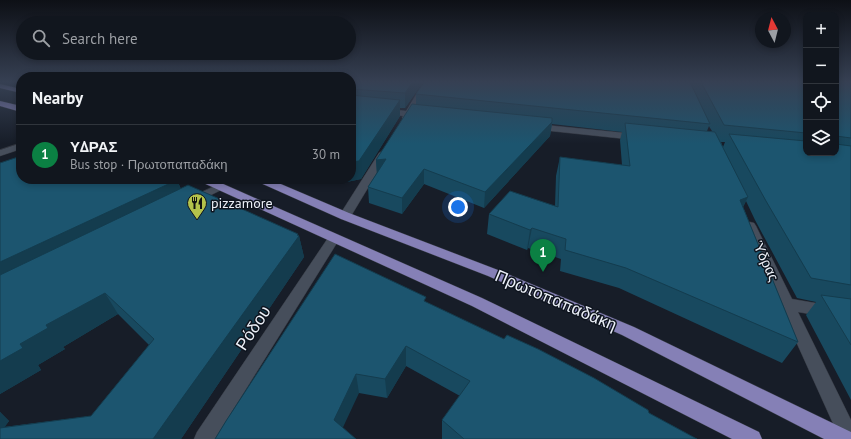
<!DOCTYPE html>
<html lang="en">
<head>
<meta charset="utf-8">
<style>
	body { margin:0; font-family:"PT Sans",sans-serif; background:#1e232b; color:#f1f3f6 }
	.controls { position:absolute; right:12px; top:12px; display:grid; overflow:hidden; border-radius:8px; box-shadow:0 2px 6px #0003 }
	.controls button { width:36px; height:36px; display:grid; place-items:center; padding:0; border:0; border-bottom:1px solid #30353c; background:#11161e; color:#f1f3f6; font:20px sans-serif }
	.compass { position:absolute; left:755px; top:12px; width:36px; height:36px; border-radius:50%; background:#11161e; box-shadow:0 2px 6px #0003; rotate:353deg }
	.you { position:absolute; left:458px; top:207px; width:14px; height:14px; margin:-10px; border:3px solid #fff; border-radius:50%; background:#1a73e8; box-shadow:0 0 0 6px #1a73e833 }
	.badge { display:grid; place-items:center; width:26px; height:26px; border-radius:50%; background:#0b8043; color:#fff; font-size:13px; font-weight:700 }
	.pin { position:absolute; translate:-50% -33px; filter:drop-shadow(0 1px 2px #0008) }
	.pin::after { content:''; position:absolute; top:21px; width:14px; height:12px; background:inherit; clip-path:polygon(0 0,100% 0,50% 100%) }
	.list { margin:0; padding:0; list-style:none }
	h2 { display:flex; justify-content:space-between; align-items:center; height:52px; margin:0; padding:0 16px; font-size:17px }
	h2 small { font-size:13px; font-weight:400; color:#9c9fa4 }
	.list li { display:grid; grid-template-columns:26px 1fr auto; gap:12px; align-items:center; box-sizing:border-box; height:60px; padding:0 16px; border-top:1px solid #30353c }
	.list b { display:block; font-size:15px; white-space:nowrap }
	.list p { margin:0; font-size:13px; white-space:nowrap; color:#9c9fa4 }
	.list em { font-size:13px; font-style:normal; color:#9c9fa4 }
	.icon { flex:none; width:22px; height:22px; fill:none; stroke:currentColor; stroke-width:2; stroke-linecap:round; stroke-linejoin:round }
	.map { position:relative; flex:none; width:851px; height:439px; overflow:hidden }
	.search { position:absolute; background:#11161e; box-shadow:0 2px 6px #0003; left:16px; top:16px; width:340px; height:44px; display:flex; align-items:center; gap:10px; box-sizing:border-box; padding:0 14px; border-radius:22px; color:#9c9fa4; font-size:15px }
	.panel { position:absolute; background:#11161e; box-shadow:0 2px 6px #0003; left:16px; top:72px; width:340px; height:112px; border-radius:16px }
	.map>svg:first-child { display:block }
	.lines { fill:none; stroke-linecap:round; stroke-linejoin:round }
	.minor-casing { stroke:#32363f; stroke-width:1 }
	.major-casing { stroke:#32363f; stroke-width:1 }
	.minor { fill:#464e5b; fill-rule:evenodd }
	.major { fill:#8580b6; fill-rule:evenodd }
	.wall { fill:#18495f; fill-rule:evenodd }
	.shaded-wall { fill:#143c4e }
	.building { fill:#1c556f; stroke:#143c4e }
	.labels { text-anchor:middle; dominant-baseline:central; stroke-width:3; stroke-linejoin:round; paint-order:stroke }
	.poi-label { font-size:14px; fill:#ecf0f8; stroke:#0e141e; text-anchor:start }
	.street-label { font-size:14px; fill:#ecf0f8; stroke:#0e141e }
	.near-street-label { font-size:17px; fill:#ecf0f8; stroke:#0e141e }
</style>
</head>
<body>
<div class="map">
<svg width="851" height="439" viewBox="0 0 851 439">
	<rect width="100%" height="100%" fill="#171d28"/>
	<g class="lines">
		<g class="minor-casing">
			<g id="minor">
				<path d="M 424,82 L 432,82 L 414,112 L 424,113 L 425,115 L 424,117 L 411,116 L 409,120 L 406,121 L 402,118 L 403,116 L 351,109 L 351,105 L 406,111 Z"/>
				<path d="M 535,124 L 636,134 L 641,137 L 636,140 L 532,129 L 531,127 L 532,125 Z"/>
				<path d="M 21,143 L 21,149 L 0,156 L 0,150 Z"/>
				<path d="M 384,150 L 389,153 L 351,216 L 349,219 L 341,219 L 339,216 L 379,153 Z"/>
				<path d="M 219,184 L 223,185 L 224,187 L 223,189 L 197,202 L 189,202 L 187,200 L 189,198 Z"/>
				<path d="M 750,222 L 754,223 L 756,226 L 792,299 L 851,309 L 851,321 L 798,312 L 851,420 L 851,439 L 840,439 L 744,226 L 746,223 Z"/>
				<path d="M 334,234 L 338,235 L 340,238 L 215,439 L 194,439 L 197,432 L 330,235 Z"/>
			</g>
		</g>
		<g class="major-casing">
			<g id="major">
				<path d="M 0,84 L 21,89 L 21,93 L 0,88 Z"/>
				<path d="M 0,101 L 21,106 L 21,112 L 0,106 Z"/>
				<path d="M 198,179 L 212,179 L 482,298 L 759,432 L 762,439 L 732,439 L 472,306 L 199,181 Z"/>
				<path d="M 255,179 L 269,179 L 349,213 L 498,270 L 634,327 L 851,432 L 851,439 L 824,439 L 622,335 L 488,276 L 341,219 L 256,181 Z"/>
			</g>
		</g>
		<use href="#minor" class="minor"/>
		<use href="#major" class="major"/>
	</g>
	<g class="wall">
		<path d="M 351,82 L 423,82 L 405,108 L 400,108 L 400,116 L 361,179 L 342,183 L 332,179 L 351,179 Z"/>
		<path d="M 424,82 L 806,82 L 806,153 L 836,153 L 836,82 L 851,82 L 851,400 L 806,315 L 816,302 L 797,298 L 755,220 L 746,201 L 743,207 L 798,342 L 782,363 L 619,288 L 560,271 L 561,259 L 528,248 L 527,250 L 487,234 L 489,214 L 555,206 L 556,176 L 560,157 L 622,165 L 620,140 L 622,132 L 552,124 L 550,136 L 484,208 L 424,184 L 402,214 L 369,203 L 368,187 L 377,173 L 376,160 L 416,105 L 416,94 ZM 709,126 L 710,128 L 712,131 L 707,131 ZM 721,142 L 725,142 L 723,147 Z"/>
		<path d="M 0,163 L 177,180 L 181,189 L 299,236 L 304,257 L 181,439 L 0,439 L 0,412 L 9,421 L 4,427 L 91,416 L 149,345 L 118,314 L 63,347 L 65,349 L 38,365 L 41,370 L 0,394 Z"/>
		<path d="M 426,303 L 649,413 L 697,439 L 442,439 L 442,420 L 460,396 L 406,366 L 387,398 L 359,393 L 215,439 Z"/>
	</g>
	<g class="shaded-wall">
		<path d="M 413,82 L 423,82 L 405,108 L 405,93 Z"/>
		<path d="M 400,100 L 400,116 L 361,179 L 342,183 L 341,179 L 351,179 L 351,162 Z"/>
		<path d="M 552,122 L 550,136 L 484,208 L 485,192 Z"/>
		<path d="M 386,159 L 377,176 L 376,160 Z"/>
		<path d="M 424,169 L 424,184 L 402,214 L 402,198 Z"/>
		<path d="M 177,180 L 185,199 L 0,291 L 0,262 Z"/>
		<path d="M 748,197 L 738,217 L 740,200 Z"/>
		<path d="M 532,228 L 528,248 L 527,250 L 530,230 Z"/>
		<path d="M 298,234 L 299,237 L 299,236 L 304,257 L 181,439 L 153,439 Z"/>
		<path d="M 105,293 L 118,314 L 63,347 L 65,349 L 38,365 L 41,370 L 0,394 L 0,361 L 20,344 L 46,325 Z"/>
		<path d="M 406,346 L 406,366 L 387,398 L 385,379 Z"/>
		<path d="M 356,374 L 359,393 L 338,438 L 334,420 Z"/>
		<path d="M 0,412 L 9,421 L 2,431 L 0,439 Z"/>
	</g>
	<g class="building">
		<path d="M 351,82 L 413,82 L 405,93 L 351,89 Z"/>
		<path d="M 424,82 L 690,82 L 710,124 L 416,94 Z"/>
		<path d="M 701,82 L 806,82 L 806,133 L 724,125 Z"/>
		<path d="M 836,82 L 851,82 L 851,138 L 836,136 Z"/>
		<path d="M 351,95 L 400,100 L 359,161 L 351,162 Z"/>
		<path d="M 412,104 L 552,118 L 552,122 L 485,192 L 424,169 L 402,198 L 368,187 L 386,159 L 376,160 Z"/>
		<path d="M 625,123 L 715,132 L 748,197 L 740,200 L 798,342 L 626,268 L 565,250 L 566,239 L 532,228 L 530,230 L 489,214 L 510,191 L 558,207 L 560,157 L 630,166 Z"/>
		<path d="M 729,134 L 806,141 L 806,153 L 836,153 L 836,144 L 851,146 L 851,285 L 811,278 L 766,201 Z"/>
		<path d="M 21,156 L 21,179 L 176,179 L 177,180 L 0,262 L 0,163 Z"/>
		<path d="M 188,185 L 298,234 L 297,235 L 299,236 L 170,415 L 153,439 L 0,439 L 0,428 L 91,416 L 154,339 L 105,293 L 46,325 L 48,328 L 20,344 L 23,348 L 0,361 L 0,275 Z"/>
		<path d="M 335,254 L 426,297 L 424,301 L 504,339 L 507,335 L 538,349 L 594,378 L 648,410 L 649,413 L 697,439 L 464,439 L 442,420 L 470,381 L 406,346 L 385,379 L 356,374 L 334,420 L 356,439 L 215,439 L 226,421 Z"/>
		<path d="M 821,295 L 851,299 L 851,345 Z"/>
	</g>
	<linearGradient id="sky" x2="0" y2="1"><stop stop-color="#0d1016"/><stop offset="0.57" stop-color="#364053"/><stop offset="1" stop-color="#364053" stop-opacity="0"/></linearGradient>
	<rect width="851" height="144" fill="url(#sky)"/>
	<defs>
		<g id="restaurant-pin" transform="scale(1)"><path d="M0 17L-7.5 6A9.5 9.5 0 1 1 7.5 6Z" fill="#b3c24b" stroke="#0e141e"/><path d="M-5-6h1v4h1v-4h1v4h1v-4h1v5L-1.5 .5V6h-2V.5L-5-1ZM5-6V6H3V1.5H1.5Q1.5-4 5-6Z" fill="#111"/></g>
	</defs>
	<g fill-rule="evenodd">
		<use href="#restaurant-pin" x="197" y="203"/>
	</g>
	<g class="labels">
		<g class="poi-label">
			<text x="211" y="203">pizzamore</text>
		</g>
		<g class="street-label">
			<text transform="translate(766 261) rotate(65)">Ύδρας</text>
		</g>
		<g class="near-street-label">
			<text transform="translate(556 300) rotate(23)">Πρωτοπαπαδάκη</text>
			<text transform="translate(253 328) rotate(-57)">Ρόδου</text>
		</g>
	</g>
</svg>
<div class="controls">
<button>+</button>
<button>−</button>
<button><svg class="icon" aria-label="locate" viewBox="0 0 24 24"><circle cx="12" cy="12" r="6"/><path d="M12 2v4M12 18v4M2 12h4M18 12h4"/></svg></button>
<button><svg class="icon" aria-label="layers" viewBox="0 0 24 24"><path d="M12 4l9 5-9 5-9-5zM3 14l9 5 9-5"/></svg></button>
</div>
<svg class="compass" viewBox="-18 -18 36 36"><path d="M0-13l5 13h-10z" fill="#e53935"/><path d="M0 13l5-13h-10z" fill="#9c9fa4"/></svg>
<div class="you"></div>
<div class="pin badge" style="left:543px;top:272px">1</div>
<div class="search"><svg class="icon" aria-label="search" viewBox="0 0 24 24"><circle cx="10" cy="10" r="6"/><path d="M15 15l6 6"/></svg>Search here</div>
<section class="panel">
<h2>Nearby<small></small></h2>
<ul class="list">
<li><span class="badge">1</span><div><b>ΥΔΡΑΣ</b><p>Bus stop · Πρωτοπαπαδάκη</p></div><em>30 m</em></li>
</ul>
</section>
</div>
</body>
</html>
